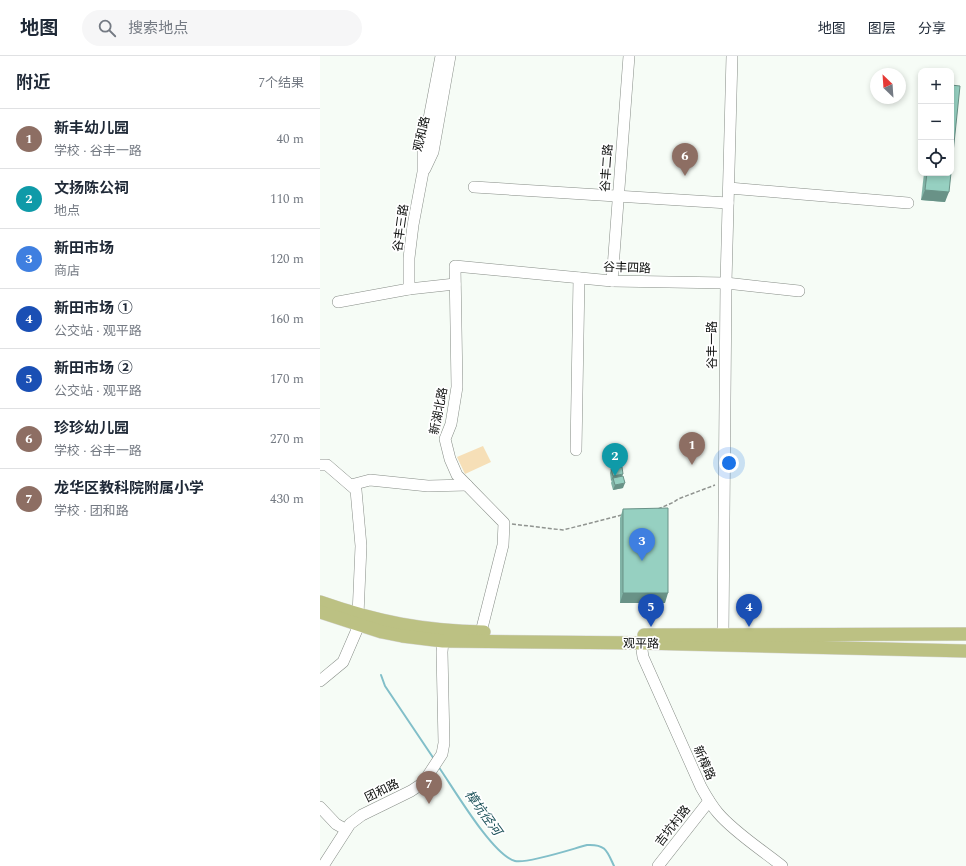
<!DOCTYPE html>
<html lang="zh">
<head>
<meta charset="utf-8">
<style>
	body { margin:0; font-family:Spectral,"Noto Sans SC",serif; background:#f6f6f7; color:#1f2937 }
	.controls { position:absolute; right:12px; top:12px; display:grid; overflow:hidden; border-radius:8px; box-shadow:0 2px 6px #0003 }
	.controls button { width:36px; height:36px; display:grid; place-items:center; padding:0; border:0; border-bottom:1px solid #e0e1e3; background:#fff; color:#1f2937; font:20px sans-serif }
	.compass { position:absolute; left:550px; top:12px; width:36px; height:36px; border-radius:50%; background:#fff; box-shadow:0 2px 6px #0003; rotate:335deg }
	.you { position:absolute; left:409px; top:407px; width:14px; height:14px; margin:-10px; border:3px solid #fff; border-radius:50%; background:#1a73e8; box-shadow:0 0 0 6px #1a73e833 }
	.badge { display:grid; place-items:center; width:26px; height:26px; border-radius:50%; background:#111827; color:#fff; font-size:13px; font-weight:700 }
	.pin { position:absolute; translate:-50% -33px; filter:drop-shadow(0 1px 2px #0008) }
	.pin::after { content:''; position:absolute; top:21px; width:14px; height:12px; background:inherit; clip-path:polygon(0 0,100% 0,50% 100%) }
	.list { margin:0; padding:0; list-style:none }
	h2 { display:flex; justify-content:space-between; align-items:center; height:52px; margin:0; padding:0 16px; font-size:17px }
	h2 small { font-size:13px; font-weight:400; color:#747a83 }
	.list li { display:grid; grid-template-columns:26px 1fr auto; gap:12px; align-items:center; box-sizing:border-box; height:60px; padding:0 16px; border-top:1px solid #e0e1e3 }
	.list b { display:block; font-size:15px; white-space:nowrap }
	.list p { margin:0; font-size:13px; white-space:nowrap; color:#747a83 }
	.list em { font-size:13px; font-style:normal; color:#747a83 }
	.icon { flex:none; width:22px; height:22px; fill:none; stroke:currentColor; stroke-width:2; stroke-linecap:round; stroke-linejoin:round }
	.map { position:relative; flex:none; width:646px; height:810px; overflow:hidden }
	header { display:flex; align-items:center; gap:24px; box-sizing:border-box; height:56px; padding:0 20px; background:#fff; border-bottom:1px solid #e0e1e3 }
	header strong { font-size:19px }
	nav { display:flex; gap:22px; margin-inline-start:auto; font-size:14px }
	.search { width:280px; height:36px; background:#f6f6f7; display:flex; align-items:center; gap:10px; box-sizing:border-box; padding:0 14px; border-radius:22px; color:#747a83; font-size:15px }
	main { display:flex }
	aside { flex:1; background:#fff }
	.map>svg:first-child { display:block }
	.green { fill:#f6dfb7 }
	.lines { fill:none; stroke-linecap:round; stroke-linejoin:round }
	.stream { stroke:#82bfc9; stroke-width:2 }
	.minor-casing { stroke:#878d87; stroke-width:12 }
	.major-casing { stroke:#d8d8d8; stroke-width:14 }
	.path { stroke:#909490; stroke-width:1.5; stroke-dasharray:4 2; stroke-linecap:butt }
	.minor { stroke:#fff; stroke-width:11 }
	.major { stroke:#bcc183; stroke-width:13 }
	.wall { fill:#81b3a6 }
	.shaded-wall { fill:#699287 }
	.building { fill:#96d0c1; stroke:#699287 }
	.labels { text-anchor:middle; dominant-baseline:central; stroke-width:3.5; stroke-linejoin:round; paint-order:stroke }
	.street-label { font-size:12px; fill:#0b0d0b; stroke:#fff }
	.water-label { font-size:13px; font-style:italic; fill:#1d525a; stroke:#fff }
</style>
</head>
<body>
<header>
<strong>地图</strong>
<div class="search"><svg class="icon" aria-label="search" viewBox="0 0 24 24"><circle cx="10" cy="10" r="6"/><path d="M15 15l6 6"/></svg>搜索地点</div>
<nav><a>地图</a><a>图层</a><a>分享</a></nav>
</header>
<main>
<aside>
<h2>附近<small>7个结果</small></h2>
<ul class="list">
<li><span class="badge" style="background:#8d6e63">1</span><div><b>新丰幼儿园</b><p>学校 · 谷丰一路</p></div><em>40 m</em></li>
<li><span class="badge" style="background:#0f9aa8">2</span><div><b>文扬陈公祠</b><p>地点</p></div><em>110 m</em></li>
<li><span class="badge" style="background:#3f7fe0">3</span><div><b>新田市场</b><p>商店</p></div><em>120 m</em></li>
<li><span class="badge" style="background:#1a4fb4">4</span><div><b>新田市场 ①</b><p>公交站 · 观平路</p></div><em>160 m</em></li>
<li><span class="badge" style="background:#1a4fb4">5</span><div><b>新田市场 ②</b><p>公交站 · 观平路</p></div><em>170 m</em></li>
<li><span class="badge" style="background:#8d6e63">6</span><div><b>珍珍幼儿园</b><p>学校 · 谷丰一路</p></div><em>270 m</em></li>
<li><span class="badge" style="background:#8d6e63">7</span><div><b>龙华区教科院附属小学</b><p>学校 · 团和路</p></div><em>430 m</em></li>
</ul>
</aside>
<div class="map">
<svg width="646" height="810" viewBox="0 0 646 810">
	<rect width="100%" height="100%" fill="#f6fcf6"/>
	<path class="green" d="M 163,390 L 171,406 L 145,418 L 137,401 Z"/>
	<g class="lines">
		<g class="stream">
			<path d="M 61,619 L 65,630 L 114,703"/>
			<path d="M 118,710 C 133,731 172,799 195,805 C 207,808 252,793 267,789 C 286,788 287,795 294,810"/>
		</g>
		<g class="minor-casing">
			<g id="minor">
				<path d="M 105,113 L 113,96 L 130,0"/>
				<path d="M 154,131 L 408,147"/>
				<path d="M 409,132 L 588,147"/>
				<path d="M 292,225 L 309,0"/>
				<path d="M 89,233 L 89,202 L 93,169 L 103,116 L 103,94 L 121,0"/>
				<path d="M 18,246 L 89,233 L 135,228"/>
				<path d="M 256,394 L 259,222"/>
				<path d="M 0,409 L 7,409 L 36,434 L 41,490 L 38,559"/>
				<path d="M 31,429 L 50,424 L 108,430 L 147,429"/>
				<path d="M 161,576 L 183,489 L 184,467 L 137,419 L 130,403 L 125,383 L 131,368 L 137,331 L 135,210 L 292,225 L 406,227 L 479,235"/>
				<path d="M 403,579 L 406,227 L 412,0"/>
				<path d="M 321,587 L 323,601 L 381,731 C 386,740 391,749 398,757 C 414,776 442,794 462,810"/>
				<path d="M 0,625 L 23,606 L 39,569"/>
				<path d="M 0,751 L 16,768 L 25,773"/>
				<path d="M 3,810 L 30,768 L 42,759 L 91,735 L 103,727 L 122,698 L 124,687 L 122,596 L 123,585"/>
				<path d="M 338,810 L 389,745"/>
			</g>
		</g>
		<g class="major-casing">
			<g id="major">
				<path d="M 0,546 C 57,566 104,575 164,576"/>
				<path d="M 0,556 L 62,576 L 82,580 L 123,585 L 321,587 L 646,595"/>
				<path d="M 324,579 L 646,578"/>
			</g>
		</g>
		<g class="path">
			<path d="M 338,453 L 354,446 L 358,443 L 395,429"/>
			<path d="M 192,468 L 243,474 L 302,459"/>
		</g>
		<use href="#minor" class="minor"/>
		<use href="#major" class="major"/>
	</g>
	<g class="wall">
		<path d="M 604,117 L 631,117 L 625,146 L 601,144 Z"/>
		<path d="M 291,413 L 302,421 L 303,432 L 293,434 L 291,427 L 292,424 L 291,425 L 290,417 Z"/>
		<path d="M 303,453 L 345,547 L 300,547 L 300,462 Z"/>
	</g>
	<g class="shaded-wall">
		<path d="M 605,134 L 629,136 L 625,146 L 601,144 Z"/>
		<path d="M 303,418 L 301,423 L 293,422 L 292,424 L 291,425 L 293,420 Z"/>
		<path d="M 305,427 L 303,432 L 293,434 L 295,429 Z"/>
		<path d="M 303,537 L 348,537 L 345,547 L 300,547 Z"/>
	</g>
	<g class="building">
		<path d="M 631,29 L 640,30 L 631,116 Z"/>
		<path d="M 607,117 L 631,117 L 629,136 L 605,134 Z"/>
		<path d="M 302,411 L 303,418 L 293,420 L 291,413 Z"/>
		<path d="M 303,420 L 305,427 L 295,429 L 293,422 Z"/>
		<path d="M 348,452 L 348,537 L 303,537 L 303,453 Z"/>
	</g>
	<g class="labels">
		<g class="street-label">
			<text transform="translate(102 78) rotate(-77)">观和路</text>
			<text transform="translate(287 112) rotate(-86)">谷丰二路</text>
			<text transform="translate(81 172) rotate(-82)">谷丰三路</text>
			<text transform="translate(307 212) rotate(2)">谷丰四路</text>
			<text transform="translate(392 289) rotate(-90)">谷丰一路</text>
			<text transform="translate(119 355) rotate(-79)">新湖北路</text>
			<text transform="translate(321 588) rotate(1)">观平路</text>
			<text transform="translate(384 707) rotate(66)">新樟路</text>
			<text transform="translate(62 735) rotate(-26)">团和路</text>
			<text transform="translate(353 770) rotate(-52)">吉坑村路</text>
		</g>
		<g class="water-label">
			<text transform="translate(163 757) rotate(54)">樟坑径河</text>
		</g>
	</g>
</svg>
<div class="controls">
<button>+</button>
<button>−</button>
<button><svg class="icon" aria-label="locate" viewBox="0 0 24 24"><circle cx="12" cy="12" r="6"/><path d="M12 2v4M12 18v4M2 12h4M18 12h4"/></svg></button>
</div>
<svg class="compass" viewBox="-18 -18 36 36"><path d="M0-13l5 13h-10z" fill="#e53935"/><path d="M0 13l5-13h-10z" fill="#747a83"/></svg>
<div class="you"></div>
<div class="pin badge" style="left:372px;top:409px;background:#8d6e63">1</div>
<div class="pin badge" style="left:295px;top:420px;background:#0f9aa8">2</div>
<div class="pin badge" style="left:322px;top:505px;background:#3f7fe0">3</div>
<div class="pin badge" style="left:429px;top:571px;background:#1a4fb4">4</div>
<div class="pin badge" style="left:331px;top:571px;background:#1a4fb4">5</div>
<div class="pin badge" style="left:365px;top:120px;background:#8d6e63">6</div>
<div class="pin badge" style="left:109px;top:748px;background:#8d6e63">7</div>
</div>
</main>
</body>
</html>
